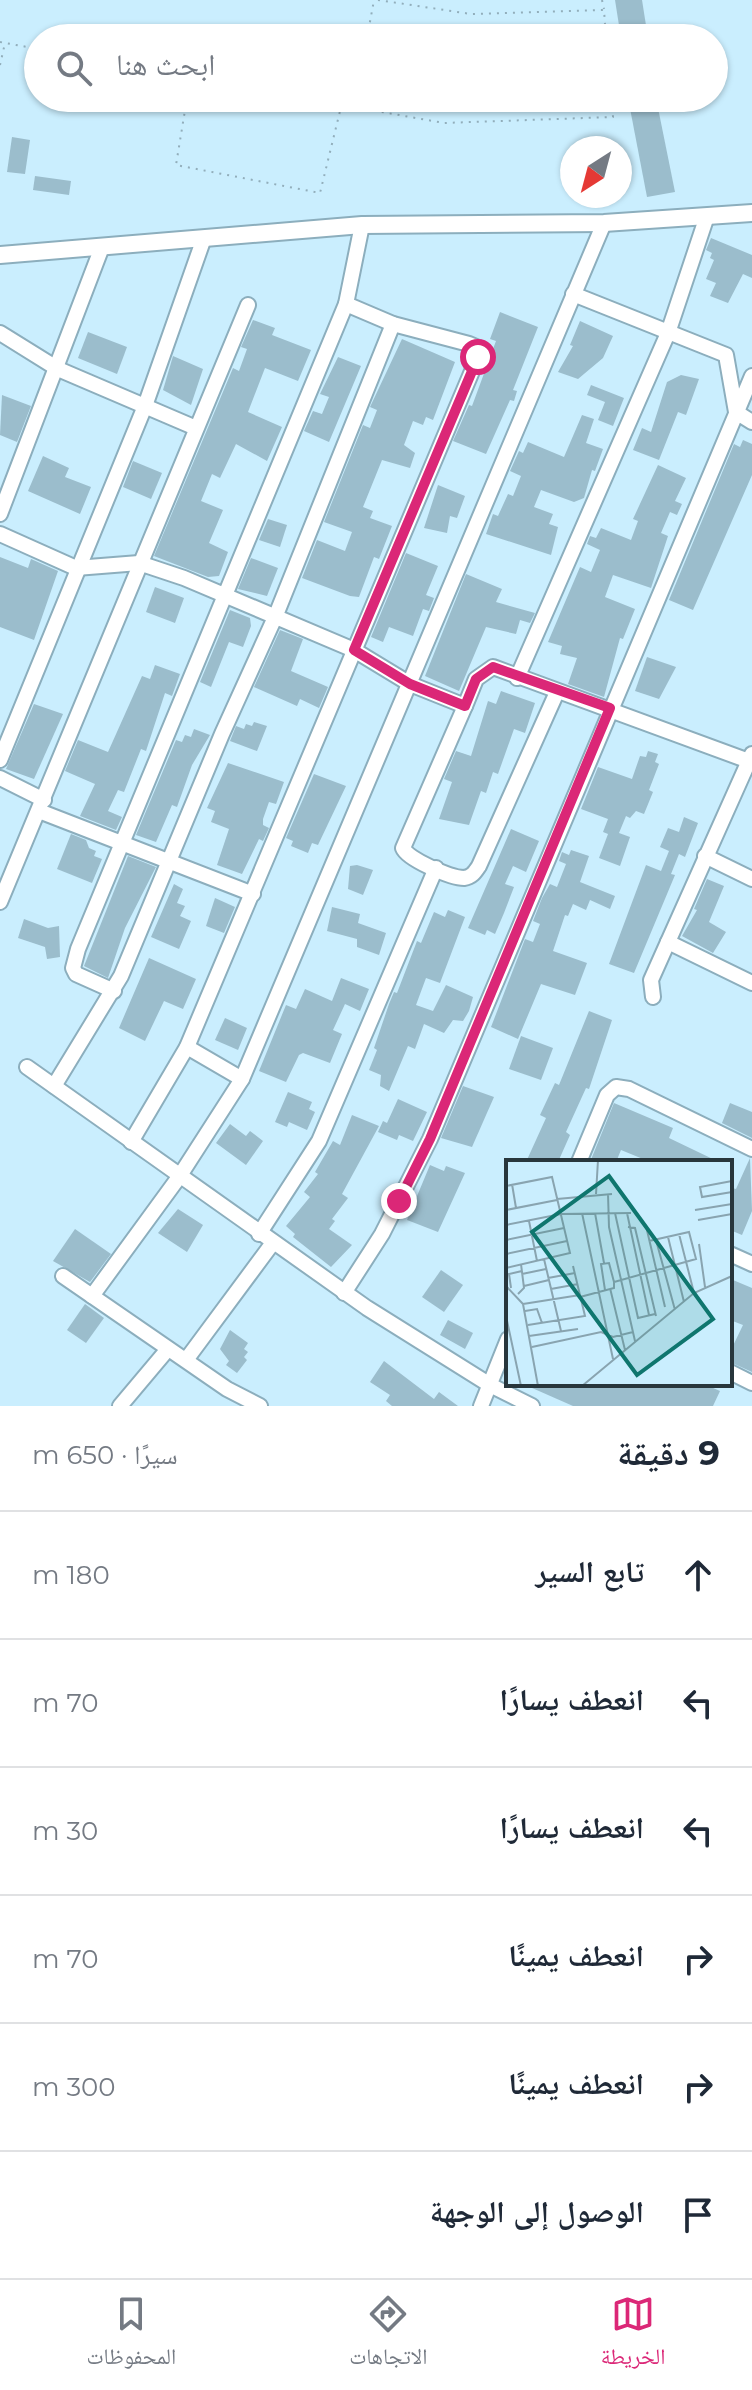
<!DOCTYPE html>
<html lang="ar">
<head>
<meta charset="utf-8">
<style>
	body { margin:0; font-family:Montserrat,"Noto Naskh Arabic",sans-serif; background:#f6f6f7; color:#1f2937; direction:rtl }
	.compass { position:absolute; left:560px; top:136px; width:72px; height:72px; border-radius:50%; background:#fff; box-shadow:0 2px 6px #0004; rotate:216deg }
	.stop { position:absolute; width:24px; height:24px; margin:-18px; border:6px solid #db2777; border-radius:50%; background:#fff }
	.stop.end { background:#db2777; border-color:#fff; box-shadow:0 2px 8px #0008 }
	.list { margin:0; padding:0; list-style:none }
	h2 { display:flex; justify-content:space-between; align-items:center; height:104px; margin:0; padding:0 32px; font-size:34px }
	h2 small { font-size:26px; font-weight:400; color:#747a83 }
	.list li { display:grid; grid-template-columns:52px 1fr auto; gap:24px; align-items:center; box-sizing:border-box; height:128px; padding:0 32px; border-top:2px solid #e0e1e3 }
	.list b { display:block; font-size:30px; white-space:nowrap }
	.list em { font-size:26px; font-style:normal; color:#747a83 }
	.icon { flex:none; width:44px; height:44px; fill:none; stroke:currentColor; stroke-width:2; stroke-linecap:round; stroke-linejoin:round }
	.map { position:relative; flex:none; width:752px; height:1406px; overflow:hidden; direction:ltr }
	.search { position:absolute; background:#fff; box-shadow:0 2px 6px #0004; left:24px; right:24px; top:24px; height:88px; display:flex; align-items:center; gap:20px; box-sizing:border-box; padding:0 28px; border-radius:44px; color:#747a83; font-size:30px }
	.sheet { height:872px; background:#fff }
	nav { display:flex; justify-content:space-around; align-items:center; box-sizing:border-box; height:112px; border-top:2px solid #e0e1e3; background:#fff; font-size:22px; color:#747a83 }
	nav a { display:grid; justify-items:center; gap:4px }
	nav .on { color:#db2777 }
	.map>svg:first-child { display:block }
	.building { fill:#9bbdcc }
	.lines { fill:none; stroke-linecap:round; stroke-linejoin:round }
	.minor-casing { stroke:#8caebd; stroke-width:18 }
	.tertiary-casing { stroke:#8caebd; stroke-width:20 }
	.path { stroke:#92aebb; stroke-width:2; stroke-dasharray:2 6; stroke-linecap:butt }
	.minor { stroke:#fff; stroke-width:14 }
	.tertiary { stroke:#fff; stroke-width:16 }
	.route { stroke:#db2777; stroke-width:10 }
	.inset-road { fill:none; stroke:#89a4b0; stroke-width:2 }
	.view { fill:#0f766e; fill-opacity:0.15; stroke:#0f766e; stroke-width:4 }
	.inset-edge { fill:none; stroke:#28363c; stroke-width:4 }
</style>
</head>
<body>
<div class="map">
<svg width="752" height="1406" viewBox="0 0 752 1406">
	<rect width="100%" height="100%" fill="#caeefe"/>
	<g class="building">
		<path d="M 615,0 L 642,0 L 648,38 L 621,38 Z"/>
		<path d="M 628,98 L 656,98 L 675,192 L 647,197 Z"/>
		<path d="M 12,137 L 30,140 L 25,174 L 7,172 Z"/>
		<path d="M 35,176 L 71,181 L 69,195 L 33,190 Z"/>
		<path d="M 711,238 L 752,255 L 752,278 L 743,274 L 728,303 L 710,296 L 716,283 L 706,279 L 714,260 L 710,258 L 712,253 L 706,250 Z"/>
		<path d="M 500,312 L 538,327 L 513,390 L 517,391 L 514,401 L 510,400 L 486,454 L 453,441 L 469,405 L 472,406 L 496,341 L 490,339 Z"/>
		<path d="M 253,320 L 275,328 L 272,335 L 311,350 L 298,381 L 265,368 L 248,412 L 282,427 L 267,461 L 236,444 L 220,478 L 212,474 L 201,501 L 223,510 L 209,543 L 228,552 L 219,576 L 208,577 L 154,556 L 233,368 L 239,371 L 247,349 L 241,347 Z"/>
		<path d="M 580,321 L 613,336 L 603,358 L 578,379 L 558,372 L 573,346 L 570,345 Z"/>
		<path d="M 88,332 L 127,347 L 117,374 L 78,358 Z"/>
		<path d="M 402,339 L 455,362 L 433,420 L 426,417 L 423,425 L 413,421 L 404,445 L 415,453 L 410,468 L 382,460 L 363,507 L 373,511 L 370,518 L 392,526 L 379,559 L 374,557 L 359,597 L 350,596 L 302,578 L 317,540 L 345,551 L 352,532 L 324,522 L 363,425 L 370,428 L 377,410 L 370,407 Z"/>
		<path d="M 173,356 L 203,369 L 191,405 L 163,390 Z"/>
		<path d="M 338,357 L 361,366 L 329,442 L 304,431 L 313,411 L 322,414 L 329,397 L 320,394 Z"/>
		<path d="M 681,375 L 699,379 L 686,415 L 678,412 L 659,460 L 633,450 L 642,428 L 651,432 L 667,382 Z"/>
		<path d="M 591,385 L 624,398 L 613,426 L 598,420 L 605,402 L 587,395 Z"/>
		<path d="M 2,395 L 31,406 L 17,442 L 0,435 Z"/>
		<path d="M 582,415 L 594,419 L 586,443 L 603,449 L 595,471 L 592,470 L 584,498 L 574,502 L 541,490 L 534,507 L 553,514 L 549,524 L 558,527 L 551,555 L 486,534 L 493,514 L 498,516 L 508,494 L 513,496 L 521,476 L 510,471 L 519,451 L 523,453 L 528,442 L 564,457 Z"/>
		<path d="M 743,440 L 752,444 L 752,475 L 693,610 L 669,600 L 734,444 L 740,447 Z"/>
		<path d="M 43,456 L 69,468 L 65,477 L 91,487 L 80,514 L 28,491 Z"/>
		<path d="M 133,461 L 162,473 L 151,499 L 123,487 Z"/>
		<path d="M 658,465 L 686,478 L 675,501 L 682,504 L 677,515 L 670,512 L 661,533 L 668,536 L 651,588 L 613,575 L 605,597 L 635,609 L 623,639 L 620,638 L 604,697 L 568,684 L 577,658 L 560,654 L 562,646 L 548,642 L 580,567 L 591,572 L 600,550 L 587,544 L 590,536 L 596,538 L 601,528 L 631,540 L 638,521 L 633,519 Z"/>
		<path d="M 438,485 L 465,496 L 457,518 L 450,516 L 447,533 L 424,528 Z"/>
		<path d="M 268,519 L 287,525 L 280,547 L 259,540 Z"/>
		<path d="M 406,553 L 438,566 L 426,595 L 434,598 L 429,611 L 423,609 L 413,636 L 389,627 L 383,642 L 371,637 Z"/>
		<path d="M 0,557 L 28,568 L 31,559 L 58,571 L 34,640 L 0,627 Z"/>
		<path d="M 251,558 L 278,568 L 267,596 L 238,589 Z"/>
		<path d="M 466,574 L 502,589 L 496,602 L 535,613 L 530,623 L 520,620 L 516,634 L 486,627 L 459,691 L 425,676 Z"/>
		<path d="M 155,587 L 184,598 L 175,623 L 146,612 Z"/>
		<path d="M 230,610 L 250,618 L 251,626 L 243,647 L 229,642 L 211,687 L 200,682 Z"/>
		<path d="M 280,630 L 303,639 L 291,671 L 328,687 L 319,708 L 300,699 L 297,706 L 254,687 Z"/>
		<path d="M 647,657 L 676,667 L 659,699 L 635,691 Z"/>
		<path d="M 155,665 L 180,674 L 172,696 L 165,693 L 146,751 L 141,749 L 124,792 L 118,790 L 108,811 L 122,817 L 116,830 L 80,816 L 95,784 L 65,771 L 78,740 L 108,752 L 142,676 L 150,679 Z"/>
		<path d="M 501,691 L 535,703 L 525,733 L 514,729 L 498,774 L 493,772 L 486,793 L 481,791 L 469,825 L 439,819 L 452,782 L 444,779 L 456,751 L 471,756 L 488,701 L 496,704 Z"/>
		<path d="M 34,704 L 63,714 L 34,779 L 6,769 Z"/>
		<path d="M 254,722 L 267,726 L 257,751 L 230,741 L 236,726 L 244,729 L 246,724 L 252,726 Z"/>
		<path d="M 194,729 L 210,735 L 192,765 L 177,807 L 172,805 L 156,842 L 136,835 L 176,740 L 182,742 L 185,735 L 191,737 Z"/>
		<path d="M 648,751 L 658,754 L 655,762 L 659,764 L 649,790 L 653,792 L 644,814 L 636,811 L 630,818 L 626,816 L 619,833 L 630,837 L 620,866 L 599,858 L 608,834 L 603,832 L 608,819 L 581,809 L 598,767 L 632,779 L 640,756 L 646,757 Z"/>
		<path d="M 228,763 L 284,782 L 276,804 L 269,802 L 263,819 L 263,825 L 269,828 L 263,841 L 259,839 L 242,874 L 217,865 L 229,829 L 211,822 L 215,811 L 207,808 Z"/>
		<path d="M 314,774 L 346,786 L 318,845 L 312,843 L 308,853 L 291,846 L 293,841 L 286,838 Z"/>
		<path d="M 684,817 L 698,823 L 685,857 L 679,854 L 671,874 L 675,875 L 634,973 L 609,964 L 646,865 L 661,871 L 669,851 L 660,847 L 668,828 L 679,832 Z"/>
		<path d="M 511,829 L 539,841 L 526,872 L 513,866 L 505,884 L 514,887 L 504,913 L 495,934 L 487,930 L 485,935 L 468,928 Z"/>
		<path d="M 71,834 L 86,840 L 89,848 L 96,851 L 94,856 L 102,859 L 92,883 L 57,869 Z"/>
		<path d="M 571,850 L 589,856 L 580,882 L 615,896 L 610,909 L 590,900 L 586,910 L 573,904 L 568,916 L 565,915 L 553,951 L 587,963 L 575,995 L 541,984 L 518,1039 L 491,1027 L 525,939 L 533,942 L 540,924 L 533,921 L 542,898 L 550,884 L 557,887 L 566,864 L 559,861 L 562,852 L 569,855 Z"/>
		<path d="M 128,856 L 156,867 L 125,928 L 108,978 L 84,966 Z"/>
		<path d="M 357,865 L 373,870 L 363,895 L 348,889 L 350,866 Z"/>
		<path d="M 707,879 L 724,886 L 709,922 L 726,932 L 713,953 L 682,936 L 697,910 L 694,909 Z"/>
		<path d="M 174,884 L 183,889 L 177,903 L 185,906 L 180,916 L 191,921 L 179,949 L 151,937 Z"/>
		<path d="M 215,898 L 235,907 L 224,933 L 206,926 Z"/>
		<path d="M 332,907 L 360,914 L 358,923 L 386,933 L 379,955 L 357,947 L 357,939 L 327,931 Z"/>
		<path d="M 448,910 L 465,917 L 440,983 L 426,978 L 416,1005 L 433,1011 L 446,985 L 473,997 L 469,1011 L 463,1021 L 453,1020 L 444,1033 L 424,1024 L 415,1049 L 408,1046 L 389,1091 L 380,1086 L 381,1075 L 369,1070 L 377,1050 L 374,1048 L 389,1004 L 394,992 L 397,993 L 417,941 L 421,943 L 434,912 L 445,917 Z"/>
		<path d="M 24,919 L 48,928 L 59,926 L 60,957 L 47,959 L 45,947 L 18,938 Z"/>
		<path d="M 149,958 L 196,979 L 183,1009 L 164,1001 L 145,1041 L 119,1028 Z"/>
		<path d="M 341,978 L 369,989 L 360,1011 L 345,1004 L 333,1030 L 342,1034 L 330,1063 L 303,1053 L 299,1055 L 286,1082 L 259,1071 L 286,1005 L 296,1009 L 305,989 L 332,1001 Z"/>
		<path d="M 589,1011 L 612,1020 L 589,1089 L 586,1088 L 566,1132 L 570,1135 L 558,1162 L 526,1162 L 546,1118 L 540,1115 L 555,1083 L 559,1085 Z"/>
		<path d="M 225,1018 L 247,1028 L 238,1050 L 215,1040 Z"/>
		<path d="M 521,1036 L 553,1048 L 541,1080 L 509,1069 Z"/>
		<path d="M 463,1086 L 494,1097 L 472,1147 L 441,1138 Z"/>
		<path d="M 288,1092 L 312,1102 L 309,1109 L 315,1112 L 307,1130 L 289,1122 L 287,1127 L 275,1122 Z"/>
		<path d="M 398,1099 L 427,1112 L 413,1141 L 399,1135 L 397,1140 L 378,1132 L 383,1121 L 387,1123 Z"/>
		<path d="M 614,1103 L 673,1128 L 669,1138 L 719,1162 L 642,1162 L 643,1159 L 621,1150 L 616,1162 L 590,1162 Z"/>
		<path d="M 730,1103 L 752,1112 L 752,1138 L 722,1123 Z"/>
		<path d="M 352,1115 L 379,1126 L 342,1194 L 348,1198 L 332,1219 L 335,1221 L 329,1229 L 352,1245 L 331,1267 L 293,1237 L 295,1234 L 286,1226 L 310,1197 L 304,1192 L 318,1174 L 315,1172 L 333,1141 L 340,1145 Z"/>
		<path d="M 230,1124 L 246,1136 L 250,1131 L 263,1141 L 246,1165 L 216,1143 Z"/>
		<path d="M 750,1158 L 752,1211 L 742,1235 L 730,1230 L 730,1193 L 732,1188 L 736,1189 Z"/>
		<path d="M 430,1165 L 444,1171 L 446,1166 L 465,1173 L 438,1232 L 407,1220 Z"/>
		<path d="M 178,1209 L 203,1225 L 187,1252 L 158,1233 Z"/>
		<path d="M 75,1229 L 111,1254 L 90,1282 L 53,1261 Z"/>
		<path d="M 441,1270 L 463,1285 L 444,1312 L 422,1297 Z"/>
		<path d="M 733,1280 L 752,1288 L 752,1372 L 730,1362 L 730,1352 L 743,1325 L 730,1320 Z"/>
		<path d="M 85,1304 L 104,1318 L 86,1343 L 67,1330 Z"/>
		<path d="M 448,1320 L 473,1333 L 465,1349 L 440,1335 Z"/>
		<path d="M 230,1330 L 248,1343 L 244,1349 L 248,1352 L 244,1357 L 247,1360 L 237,1373 L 226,1365 L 229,1361 L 220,1349 Z"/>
		<path d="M 384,1361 L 434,1399 L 439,1392 L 458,1406 L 392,1406 L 386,1401 L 390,1395 L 370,1382 Z"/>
		<path d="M 523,1384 L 704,1384 L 720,1391 L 713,1406 L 573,1406 Z"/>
	</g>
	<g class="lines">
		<g class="minor-casing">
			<g id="minor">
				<path d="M 573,294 L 726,355 L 736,412 L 752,422"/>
				<path d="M 0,333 L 58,369 L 196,428"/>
				<path d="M 0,514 L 102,247"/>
				<path d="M 0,534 L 76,568 L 139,563 L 184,578 L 354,650 L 410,684 L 465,706 L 476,679 L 493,667 L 749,761"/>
				<path d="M 517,678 L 668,333 L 707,216"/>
				<path d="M 465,706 L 403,848 C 407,859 451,878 464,878 C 472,877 475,872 479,866 L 557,692"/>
				<path d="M 0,760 L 145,406 L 204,238"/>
				<path d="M 0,778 L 44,800"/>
				<path d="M 39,811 L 253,894"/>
				<path d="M 705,856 L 752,879"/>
				<path d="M 0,902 L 248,305"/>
				<path d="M 668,942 L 752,983"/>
				<path d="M 114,991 L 76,974 L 73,968 L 78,949 L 346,304 L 362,225"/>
				<path d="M 653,997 L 651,980 L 752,754"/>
				<path d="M 187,1047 L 242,1079"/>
				<path d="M 27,1067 L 367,1308 L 490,1385 L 532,1406"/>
				<path d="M 54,1086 L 121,976 L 222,734 L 276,615 L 393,324"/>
				<path d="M 131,1142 L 187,1047 L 478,357 L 476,347 L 469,344 L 393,324 L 346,304"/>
				<path d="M 579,1162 L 607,1095 L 616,1087 L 629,1089 L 752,1149"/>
				<path d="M 259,1234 L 319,1141 L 436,868"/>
				<path d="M 730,1254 L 752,1264"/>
				<path d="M 63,1276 L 227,1389 L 260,1406"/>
				<path d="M 344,1293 L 382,1234 L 430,1139 L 752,376"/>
				<path d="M 92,1296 L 179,1177 L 242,1079 L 604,223"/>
				<path d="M 186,1360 L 272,1244"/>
				<path d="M 730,1372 L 752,1383"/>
				<path d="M 120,1406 L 168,1349"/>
				<path d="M 481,1406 L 508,1339"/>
			</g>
		</g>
		<g class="tertiary-casing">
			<path id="tertiary" d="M 0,255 L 362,225 L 604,223 L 752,213"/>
		</g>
		<g class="path">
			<path d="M 378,0 L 471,14 L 604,10 L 606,38"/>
			<path d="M 602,0 L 604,9"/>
			<path d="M 367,38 L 374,0"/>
			<path d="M 0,42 L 38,49"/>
			<path d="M 0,65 L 5,43"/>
			<path d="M 187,98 L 176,165 L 320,193 L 341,107"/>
			<path d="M 303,98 L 444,123 L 613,117 L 612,98"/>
			<path d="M 354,107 L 355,98"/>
		</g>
		<use href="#minor" class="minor"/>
		<use href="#tertiary" class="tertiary"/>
	</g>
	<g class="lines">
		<path class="route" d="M 399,1201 L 430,1139 L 610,708 L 493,667 L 476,679 L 465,706 L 410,684 L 354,650 L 478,357"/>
	</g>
	<g transform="translate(506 1160)">
		<rect width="226" height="226" fill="#caeefe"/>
		<path class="inset-road" d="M 226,21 L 194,27 L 196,37 L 226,32M 6,24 L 10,48M 0,26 L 46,17 L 64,93 L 0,108M 90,34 L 92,0M 102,34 L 103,67 L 129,181M 51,39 L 106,34M 0,50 L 51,40M 189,50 L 226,44M 76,53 L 107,199M 89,53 L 98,103M 109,53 L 132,158 L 149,154M 121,53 L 143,155M 192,60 L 226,54M 23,61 L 31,101M 0,65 L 55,54 L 125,53M 140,66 L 159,147M 122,67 L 129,68 L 150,156M 173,74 L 188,133M 162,77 L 178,142M 0,80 L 58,68M 150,80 L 169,150M 193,84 L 199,127M 0,94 L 61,81M 38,99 L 55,171M 16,114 L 40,109M 42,118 L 69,113M 0,126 L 17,144 L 32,226M 18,126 L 43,120M 5,128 L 3,114 L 16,111M 104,128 L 119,190M 45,129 L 72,124M 99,130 L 95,104 L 103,103 L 108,122M 12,134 L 18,128 L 15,104M 74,137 L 108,128 L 108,122 L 190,99 L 183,72 L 143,81M 17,144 L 74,135M 19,151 L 31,149 L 36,163M 0,156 L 15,226M 22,165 L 79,156 L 67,106M 23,176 L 72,169M 26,187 L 95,172 L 107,177 L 127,172M 76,226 L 188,133 L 226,116"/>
		<path class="view" d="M 103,16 L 207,159 L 131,215 L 26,72 Z"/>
		<rect width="226" height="226" class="inset-edge"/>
	</g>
</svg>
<svg class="compass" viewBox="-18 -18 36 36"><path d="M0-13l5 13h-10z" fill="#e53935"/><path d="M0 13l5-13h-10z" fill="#747a83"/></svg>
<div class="stop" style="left:478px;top:357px"></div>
<div class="stop end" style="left:399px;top:1201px"></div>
<div class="search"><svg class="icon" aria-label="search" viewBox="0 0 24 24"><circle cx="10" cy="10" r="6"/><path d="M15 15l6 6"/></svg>ابحث هنا</div>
</div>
<section class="sheet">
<h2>9 دقيقة<small>سيرًا · 650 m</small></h2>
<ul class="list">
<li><svg class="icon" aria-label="ahead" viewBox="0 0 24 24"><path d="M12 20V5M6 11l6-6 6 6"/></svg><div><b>تابع السير</b></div><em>180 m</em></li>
<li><svg class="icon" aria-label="left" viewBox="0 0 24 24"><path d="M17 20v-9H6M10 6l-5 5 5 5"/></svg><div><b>انعطف يسارًا</b></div><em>70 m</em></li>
<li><svg class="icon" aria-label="left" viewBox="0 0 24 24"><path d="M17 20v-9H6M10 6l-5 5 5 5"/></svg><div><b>انعطف يسارًا</b></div><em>30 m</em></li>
<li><svg class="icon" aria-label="right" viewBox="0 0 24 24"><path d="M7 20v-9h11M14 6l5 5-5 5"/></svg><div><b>انعطف يمينًا</b></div><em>70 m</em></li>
<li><svg class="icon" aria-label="right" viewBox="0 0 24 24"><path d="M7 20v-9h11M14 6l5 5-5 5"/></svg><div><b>انعطف يمينًا</b></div><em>300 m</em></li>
<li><svg class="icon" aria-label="arrive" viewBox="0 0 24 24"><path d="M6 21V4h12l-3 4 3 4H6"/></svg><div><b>الوصول إلى الوجهة</b></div></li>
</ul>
</section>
<nav>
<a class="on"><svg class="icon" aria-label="map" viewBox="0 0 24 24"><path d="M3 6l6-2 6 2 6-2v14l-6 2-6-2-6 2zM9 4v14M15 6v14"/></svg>الخريطة</a>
<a><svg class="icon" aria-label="directions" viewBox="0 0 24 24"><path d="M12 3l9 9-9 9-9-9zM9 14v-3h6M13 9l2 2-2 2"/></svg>الاتجاهات</a>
<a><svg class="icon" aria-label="saved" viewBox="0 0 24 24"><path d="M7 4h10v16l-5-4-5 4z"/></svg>المحفوظات</a>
</nav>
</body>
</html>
